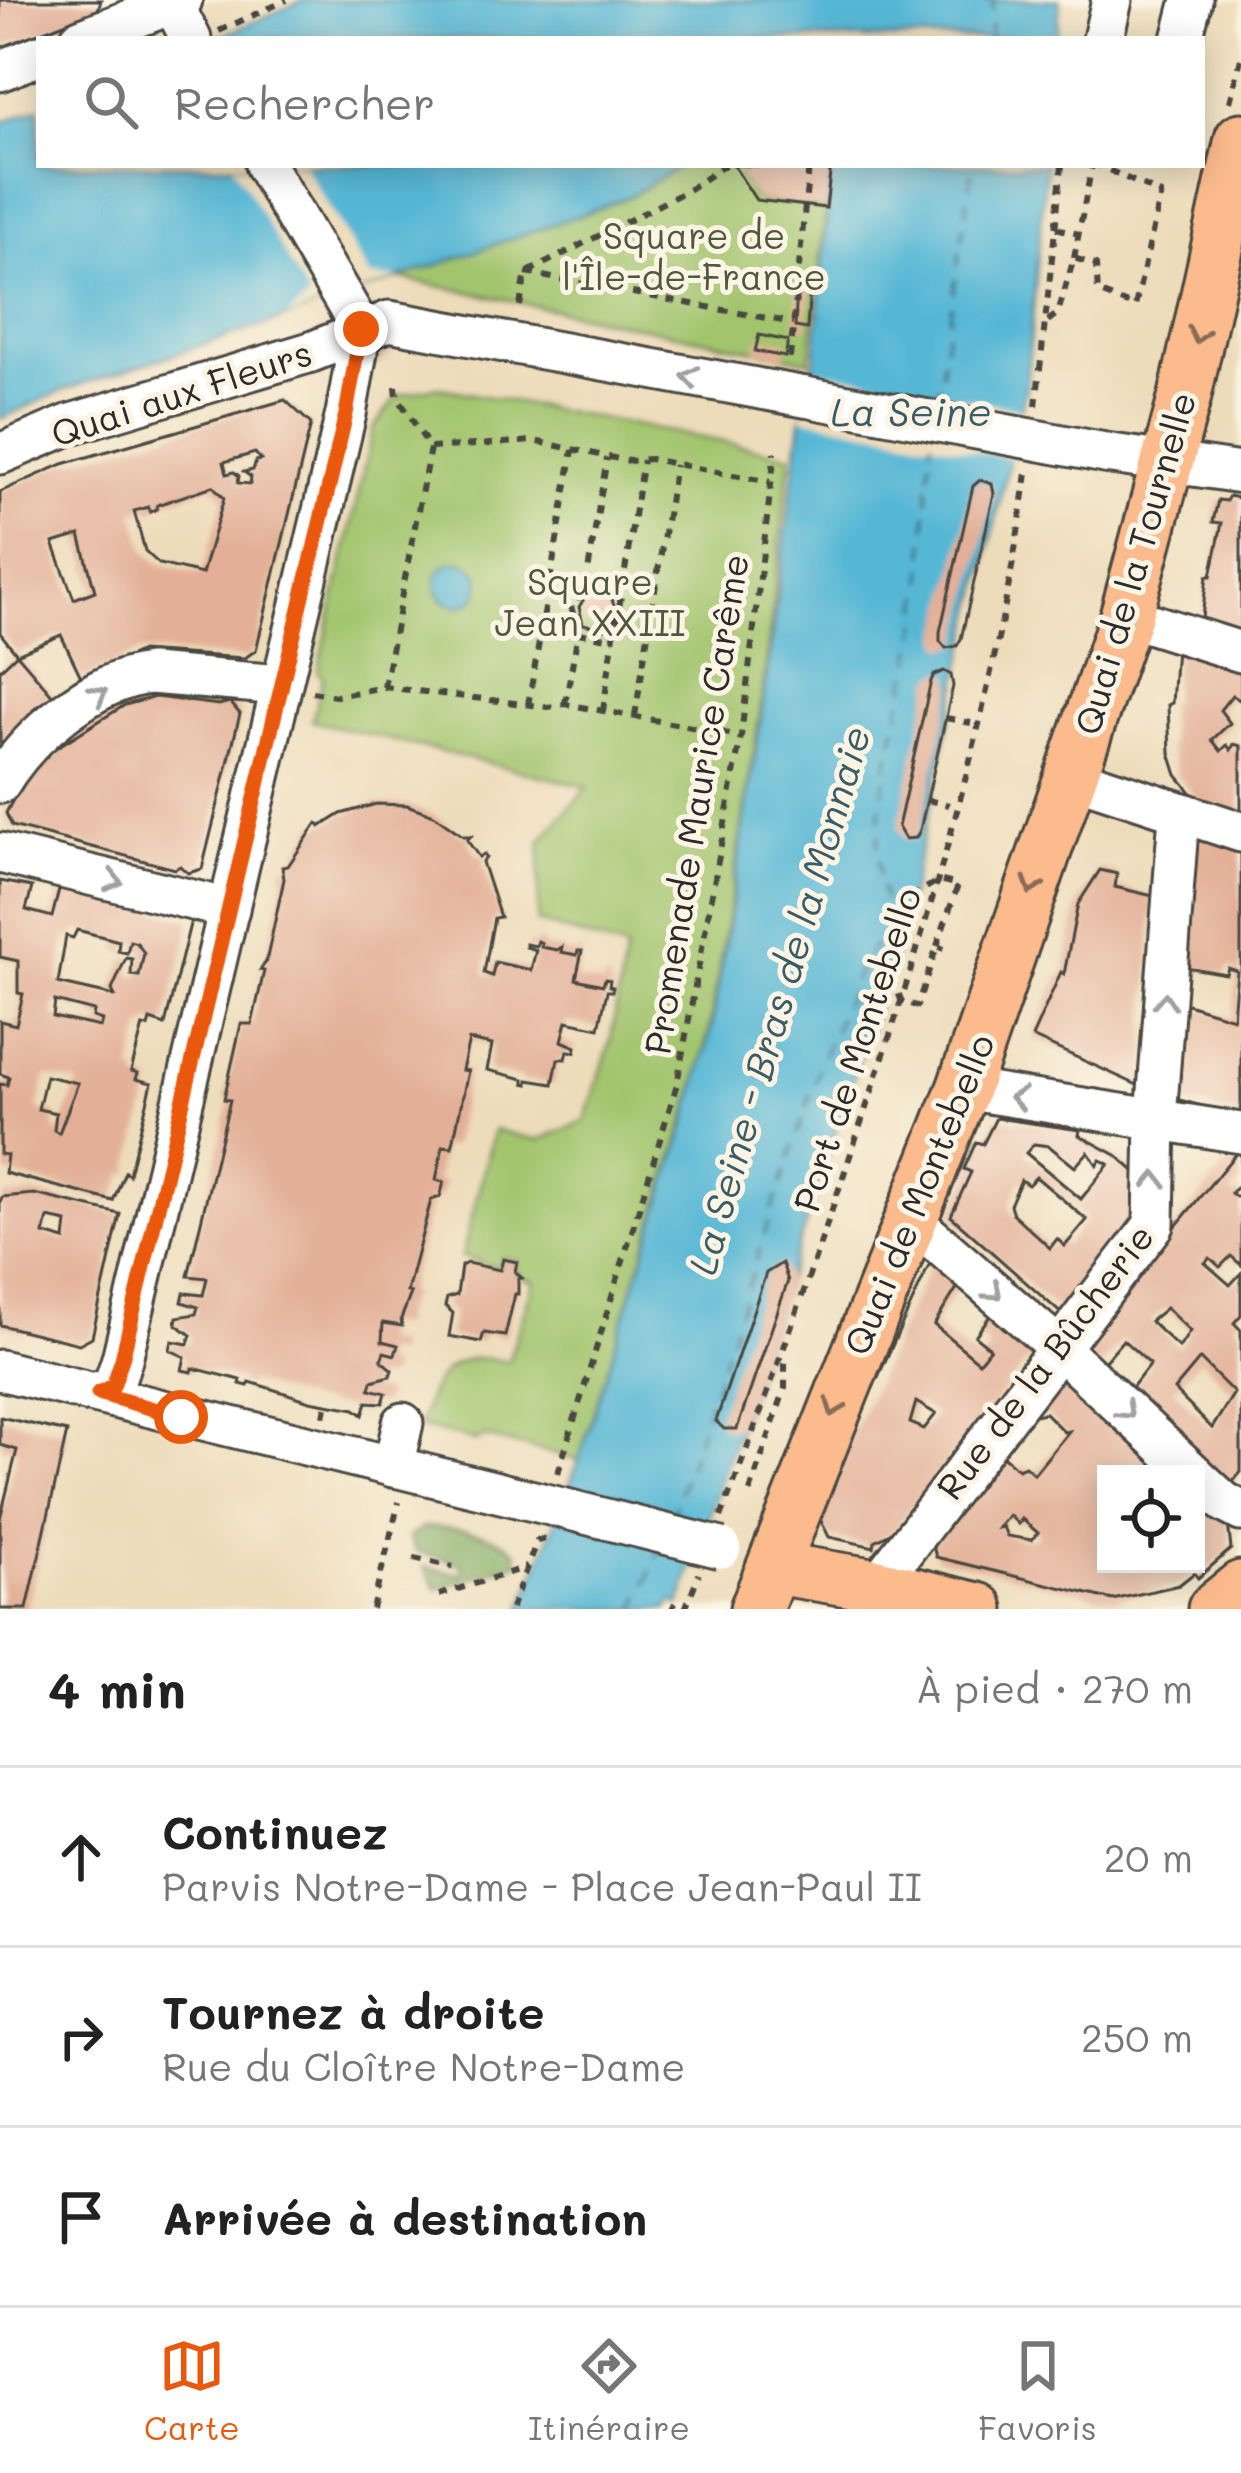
<!DOCTYPE html>
<html lang="fr">
<head>
<meta charset="utf-8">
<style>
	body { margin:0; font-family:Mali,sans-serif; background:#f6f6f6; color:#222 }
	.controls { position:absolute; right:36px; bottom:36px; display:grid; overflow:hidden; border-radius:0px; box-shadow:0 6px 30px #0003 }
	.controls button { width:108px; height:108px; display:grid; place-items:center; padding:0; border:0; border-bottom:3px solid #e0e0e0; background:#fff; color:#222; font:60px sans-serif }
	.stop { position:absolute; width:36px; height:36px; margin:-27px; border:9px solid #ea580c; border-radius:50%; background:#fff }
	.stop.end { background:#ea580c; border-color:#fff; box-shadow:0 3px 12px #0008 }
	.list { margin:0; padding:0; list-style:none }
	h2 { display:flex; justify-content:space-between; align-items:center; height:156px; margin:0; padding:0 48px; font-size:51px }
	h2 small { font-size:39px; font-weight:400; color:#767676 }
	.list li { display:grid; grid-template-columns:78px 1fr auto; gap:36px; align-items:center; box-sizing:border-box; height:180px; padding:0 48px; border-top:3px solid #e0e0e0 }
	.list b { display:block; font-size:45px; white-space:nowrap }
	.list p { margin:0; font-size:39px; white-space:nowrap; color:#767676 }
	.list em { font-size:39px; font-style:normal; color:#767676 }
	.icon { flex:none; width:66px; height:66px; fill:none; stroke:currentColor; stroke-width:2; stroke-linecap:round; stroke-linejoin:round }
	.map { position:relative; flex:none; width:1241px; height:1609px; overflow:hidden }
	.search { position:absolute; background:#fff; box-shadow:0 6px 30px #0003; left:36px; right:36px; top:36px; height:132px; display:flex; align-items:center; gap:30px; box-sizing:border-box; padding:0 42px; border-radius:0px; color:#767676; font-size:45px }
	.sheet { height:696px; background:#fff }
	nav { display:flex; justify-content:space-around; align-items:center; box-sizing:border-box; height:168px; border-top:3px solid #e0e0e0; background:#fff; font-size:33px; color:#767676 }
	nav a { display:grid; justify-items:center; gap:6px }
	nav .on { color:#ea580c }
	.map>svg:first-child { display:block }
	.green { fill:#a2c46d; stroke:#66784c; stroke-width:3 }
	.forest { fill:#81aa60; stroke:#566a46; stroke-width:3 }
	.water { fill:#57b7d5; stroke:#417180; stroke-width:3 }
	.pier { fill:#eddcba }
	.lines { fill:none; stroke-linecap:round; stroke-linejoin:round }
	.ferry { stroke:#3a5c66; stroke-width:3; stroke-dasharray:15 12; stroke-linecap:butt }
	.building { fill:#e3b097; fill-rule:evenodd }
	.minor-casing { stroke:#484640; stroke-width:45 }
	.major-casing { stroke:#484640; stroke-width:57 }
	.path { stroke:#484640; stroke-width:6; stroke-dasharray:9 9; stroke-linecap:butt }
	.minor { stroke:#fff; stroke-width:39 }
	.major { stroke:#fbbb8c; stroke-width:51 }
	.minor-bridge-casing { stroke:#484640; stroke-width:45; stroke-linecap:butt }
	.minor-bridge { stroke:#fff; stroke-width:39 }
	.oneway { stroke:#896c57 }
	.oneway2 { stroke:#a0a0a0 }
	.route { stroke:#ea580c; stroke-width:15 }
	.labels { text-anchor:middle; dominant-baseline:central; stroke-width:10; stroke-linejoin:round; paint-order:stroke }
	.park-label { font-size:36px; fill:#4f593f; stroke:#fcf5e5 }
	.street-label { font-size:36px; fill:#2b2b2b; stroke:#fcf5e5 }
	.water-label { font-size:39px; font-style:italic; fill:#3a5c66; stroke:#fcf5e5 }
</style>
</head>
<body>
<div class="map">
<svg width="1241" height="1609" viewBox="0 0 1241 1609">
	<rect width="100%" height="100%" fill="#fcf5e5"/>
	<filter id="ink" filterUnits="userSpaceOnUse"><feTurbulence type="fractalNoise" baseFrequency=".00833" numOctaves="2"/><feDisplacementMap in="SourceGraphic" scale="24" xChannelSelector="R" yChannelSelector="G"/><feConvolveMatrix kernelMatrix="1 2 1 2 8 2 1 2 1" color-interpolation-filters="sRGB"/></filter>
	<filter id="wash" filterUnits="userSpaceOnUse"><feTurbulence type="fractalNoise" baseFrequency=".004" numOctaves="4" result="noise"/><feDisplacementMap in="SourceGraphic" scale="48" xChannelSelector="R" yChannelSelector="G"/><feGaussianBlur stdDeviation="2.7" result="paint"/><feColorMatrix in="noise" values="0 0 0 0 0 0 0 0 0 0 0 0 0 0 0 0 0 1.4 0 .05"/><feComposite in="paint" operator="in"/></filter>
	<g filter="url(#wash)">
		<rect width="100%" height="100%" fill="#eddcba"/>
		<g class="green">
			<path d="M 682,165 L 733,165 L 756,200 L 826,208 L 810,361 L 399,278 L 602,207 L 630,196 Z"/>
			<path d="M 436,387 L 791,455 L 760,712 L 709,1032 L 693,1096 L 579,1460 L 485,1437 L 476,1441 L 419,1427 C 433,1376 449,1347 508,1362 L 534,1281 L 521,1277 L 516,1271 L 518,1261 L 502,1257 L 499,1268 L 462,1257 L 494,1130 L 539,1140 L 585,1121 L 610,1044 L 626,950 L 537,922 L 541,840 L 588,787 L 312,721 L 323,678 L 318,672 L 373,429 L 397,396 Z"/>
		</g>
		<path class="forest" d="M 425,1527 C 453,1527 496,1532 517,1552 L 518,1563 L 437,1589 L 425,1567 L 461,1574 L 464,1565 L 416,1551 L 409,1537 Z"/>
		<g class="water">
			<path d="M 304,0 L 1060,0 L 1057,39 L 214,39 Z"/>
			<path d="M 39,108 L 39,165 L 682,165 L 630,196 L 602,207 L 286,318 L 67,389 L 0,419 L 0,123 Z"/>
			<path d="M 831,165 L 1046,165 L 1026,387 L 901,933 L 680,1605 L 672,1601 L 668,1609 L 522,1609 L 577,1465 L 687,1121 L 712,1026 L 761,717 L 803,407 L 810,368 L 815,362 Z"/>
			<circle cx="458" cy="584" r="22"/>
		</g>
		<g class="pier">
			<path d="M 233,165 L 304,165 L 370,277 L 399,278 L 286,318 L 309,297 Z"/>
			<path d="M 810,368 L 1027,410 L 1016,459 L 801,418 Z"/>
		</g>
		<g class="lines">
			<g class="ferry">
				<path d="M 990,39 L 993,0"/>
				<path d="M 937,400 L 973,165"/>
				<path d="M 671,1518 L 826,1048 L 861,965 L 877,942 L 901,934 C 847,860 903,718 917,632 C 927,569 925,503 932,440"/>
				<path d="M 636,1609 L 660,1549"/>
			</g>
		</g>
		<g id="blocks">
			<g class="building">
				<path d="M 0,0 L 101,0 L 98,10 L 0,48 Z"/>
				<path d="M 733,165 L 819,169 L 819,165 L 831,165 L 826,208 L 756,200 Z"/>
				<path d="M 797,285 L 810,286 L 807,329 L 795,327 Z"/>
				<path d="M 759,335 L 788,341 L 785,357 L 755,351 Z"/>
				<path d="M 285,400 L 311,424 L 256,650 L 245,658 L 141,651 L 82,679 L 61,635 L 17,654 L 0,633 L 0,492 L 63,464 ZM 255,453 L 261,460 L 256,461 L 253,470 L 244,472 L 251,477 L 250,484 L 238,483 L 239,476 L 234,472 L 227,474 L 224,462 ZM 213,486 L 224,498 L 202,574 L 159,564 L 145,551 L 134,511 L 148,507 L 150,512 L 157,509 L 157,505 ZM 80,535 L 95,591 L 74,599 L 53,543 Z"/>
				<path d="M 980,480 L 992,484 L 994,494 L 961,639 L 957,646 L 946,648 L 940,641 L 940,632 L 973,486 Z"/>
				<path d="M 1229,496 L 1241,499 L 1241,639 L 1201,626 L 1207,576 L 1211,576 L 1222,523 L 1213,522 L 1218,500 L 1226,501 Z"/>
				<path d="M 597,588 L 608,590 L 606,596 L 611,596 L 617,615 L 605,629 L 583,624 L 579,607 L 588,592 L 596,594 Z"/>
				<path d="M 1176,648 L 1241,668 L 1241,701 L 1232,695 L 1220,710 L 1230,723 L 1212,740 L 1221,751 L 1227,745 L 1231,750 L 1234,744 L 1241,746 L 1241,820 L 1203,807 L 1177,775 L 1170,753 L 1168,705 L 1172,703 Z"/>
				<path d="M 17,654 L 54,697 L 35,708 L 6,743 L 0,743 L 0,670 Z"/>
				<path d="M 944,671 L 951,675 L 953,686 L 920,830 L 916,838 L 905,839 L 898,827 L 931,681 L 934,675 Z"/>
				<path d="M 155,697 L 219,705 L 230,702 L 240,714 L 202,869 L 188,873 L 180,866 L 175,869 L 12,826 L 6,813 L 33,762 L 125,705 Z"/>
				<path d="M 376,804 L 407,805 L 434,815 L 463,836 L 471,836 L 467,840 L 479,857 L 484,854 L 486,858 L 482,862 L 500,917 L 494,918 L 484,973 L 492,976 L 495,962 L 531,970 L 536,950 L 526,947 L 526,944 L 536,946 L 538,941 L 542,943 L 541,947 L 557,950 L 562,947 L 561,952 L 577,955 L 578,951 L 582,951 L 576,979 L 603,985 L 605,979 L 610,980 L 609,986 L 613,987 L 612,991 L 607,991 L 599,1028 L 567,1021 L 562,1041 L 576,1047 L 575,1052 L 568,1051 L 566,1059 L 558,1059 L 553,1084 L 528,1080 L 528,1084 L 524,1083 L 524,1079 L 487,1070 L 492,1045 L 469,1040 L 462,1070 L 468,1071 L 454,1139 L 452,1147 L 443,1146 L 436,1180 L 444,1182 L 440,1197 L 431,1200 L 407,1292 L 411,1293 L 401,1319 L 402,1326 L 383,1323 L 382,1341 L 398,1345 L 395,1355 L 384,1352 L 381,1360 L 392,1370 L 390,1376 L 372,1381 L 370,1389 L 386,1393 L 383,1403 L 367,1402 L 363,1415 L 355,1409 L 310,1401 L 250,1382 L 248,1386 L 240,1384 L 241,1380 L 193,1368 L 192,1372 L 182,1370 L 185,1357 L 170,1350 L 172,1341 L 188,1344 L 191,1335 L 176,1324 L 177,1317 L 196,1314 L 198,1307 L 182,1302 L 184,1293 L 203,1295 L 207,1278 L 188,1276 L 230,1100 L 224,1099 L 241,1024 L 252,1024 L 264,971 L 260,970 L 266,962 L 284,879 L 282,867 L 288,866 L 317,823 L 320,827 L 341,814 Z"/>
				<path d="M 1199,833 L 1241,848 L 1241,1117 L 1169,1097 L 1171,1079 L 1180,1080 L 1184,1003 L 1233,1018 L 1237,971 L 1228,968 L 1226,974 L 1180,966 Z"/>
				<path d="M 1100,870 L 1117,874 L 1115,887 L 1153,896 L 1144,1088 L 1032,1037 L 1061,972 L 1064,974 L 1078,904 Z"/>
				<path d="M 0,881 L 32,887 L 26,910 L 52,917 L 60,886 L 191,920 L 165,1025 L 150,1020 L 148,1027 L 143,1026 L 131,1071 L 138,1073 L 136,1079 L 152,1083 L 130,1170 L 129,1175 L 125,1172 L 113,1201 L 5,1173 L 7,1155 L 0,1154 L 0,1084 L 7,1085 L 9,1077 L 0,1074 L 0,1021 L 16,1025 L 23,994 L 18,993 L 18,961 L 0,957 ZM 77,930 L 119,941 L 118,951 L 127,953 L 130,941 L 137,943 L 144,953 L 139,976 L 131,975 L 132,959 L 126,958 L 112,990 L 115,996 L 58,983 L 66,936 L 73,938 ZM 55,1001 L 94,1011 L 93,1017 L 102,1020 L 100,1027 L 53,1017 ZM 46,1076 L 78,1083 L 59,1133 L 54,1130 L 56,1113 L 38,1109 Z"/>
				<path d="M 996,1118 L 1080,1130 L 1079,1135 L 1116,1155 L 1140,1176 L 1137,1220 L 1063,1315 L 951,1216 L 971,1172 L 964,1169 L 976,1142 L 983,1144 ZM 1034,1144 L 1049,1146 L 1075,1167 L 1088,1152 L 1097,1165 L 1100,1160 L 1109,1164 L 1081,1199 L 1026,1153 ZM 1036,1177 L 1087,1220 L 1065,1246 L 1057,1239 L 1050,1248 L 1013,1214 L 1010,1205 L 1021,1180 L 1028,1185 Z"/>
				<path d="M 1238,1151 L 1241,1151 L 1241,1182 L 1231,1193 L 1236,1197 L 1241,1192 L 1241,1265 L 1231,1256 L 1220,1267 L 1210,1258 L 1205,1263 L 1230,1285 L 1241,1273 L 1241,1315 L 1234,1323 L 1241,1330 L 1241,1472 L 1226,1490 L 1127,1394 L 1150,1364 L 1123,1340 L 1099,1368 L 1076,1347 ZM 1166,1308 L 1190,1331 L 1179,1348 L 1150,1321 ZM 1200,1359 L 1234,1393 L 1212,1428 L 1174,1390 Z"/>
				<path d="M 34,1194 L 120,1214 L 92,1337 L 79,1344 L 0,1325 L 0,1202 L 2,1197 ZM 48,1218 L 67,1222 L 65,1240 L 44,1234 Z"/>
				<path d="M 503,1259 L 517,1262 L 515,1272 L 522,1278 L 518,1279 L 518,1294 L 515,1294 L 505,1336 L 484,1333 L 481,1342 L 449,1336 L 453,1313 L 445,1306 L 447,1298 L 457,1295 L 461,1266 L 467,1263 L 500,1270 Z"/>
				<path d="M 932,1259 L 960,1283 L 934,1325 L 979,1362 L 990,1348 L 975,1336 L 993,1312 L 1036,1350 L 892,1532 L 875,1541 L 874,1547 L 829,1537 L 818,1515 L 828,1487 L 833,1488 L 856,1425 ZM 916,1402 L 936,1414 L 924,1429 L 910,1423 Z"/>
				<path d="M 782,1263 L 788,1281 L 737,1429 L 724,1429 L 716,1421 L 766,1273 Z"/>
				<path d="M 1061,1370 L 1176,1474 L 1106,1474 L 1106,1564 L 1196,1564 L 1196,1494 L 1228,1523 L 1231,1549 L 1198,1578 L 1194,1573 L 1179,1585 L 1113,1600 L 936,1557 L 932,1542 L 1000,1454 L 1018,1469 L 1025,1466 L 1034,1474 L 1069,1431 L 1064,1432 L 1045,1413 L 1035,1415 L 1029,1411 ZM 1009,1515 L 1018,1524 L 1022,1519 L 1038,1533 L 1032,1540 L 1007,1536 L 1003,1527 L 998,1528 Z"/>
				<path d="M 0,1417 L 67,1432 L 27,1609 L 0,1609 L 0,1519 L 17,1450 L 0,1445 Z"/>
			</g>
		</g>
	</g>
	<g filter="url(#ink)">
		<use href="#blocks" fill-opacity="0" stroke="#484640" stroke-width="3"/>
		<g class="lines">
			<g class="minor-casing">
				<g id="minor">
					<path d="M 171,0 L 191,39"/>
					<path d="M 80,39 L 182,0"/>
					<path d="M 1103,39 L 1112,0"/>
					<path d="M 1182,39 L 1192,0"/>
					<path d="M 0,71 L 39,55"/>
					<path d="M 265,165 L 361,329"/>
					<path d="M 1105,453 L 1241,473"/>
					<path d="M 0,454 L 71,424 L 311,352 L 389,321 L 805,397"/>
					<path d="M 1126,616 L 1241,652"/>
					<path d="M 1070,776 L 1241,832"/>
					<path d="M 0,783 C 29,735 93,680 150,674 L 281,685"/>
					<path d="M 0,853 L 229,909"/>
					<path d="M 963,1089 L 1241,1133"/>
					<path d="M 909,1218 L 1059,1348 L 1194,1474"/>
					<path d="M 0,1370 L 562,1508"/>
					<path d="M 97,1392 L 113,1386 L 122,1359 L 346,414 L 361,329"/>
					<path d="M 393,1467 L 403,1423"/>
					<path d="M 1196,1476 L 1224,1502 L 1241,1511"/>
					<path d="M 877,1585 L 1154,1225 L 1156,1118 L 1178,828 L 1186,814"/>
				</g>
			</g>
			<g class="major-casing">
				<g id="major">
					<path d="M 775,1568 L 877,1585 L 978,1609"/>
					<path d="M 756,1609 L 963,1089 L 1126,616 L 1185,396 L 1241,139"/>
					<path d="M 1214,1609 L 1241,1587"/>
				</g>
			</g>
			<g class="path">
				<path d="M 219,31 L 287,0"/>
				<path d="M 1230,102 L 1241,59"/>
				<path d="M 1056,228 L 1079,234"/>
				<path d="M 1074,258 L 1092,165"/>
				<path d="M 526,273 L 793,323"/>
				<path d="M 520,306 L 526,273 L 688,190 L 725,165"/>
				<path d="M 1048,321 L 1058,313 L 1074,258 L 1096,265 L 1098,292 L 1135,307 L 1161,194 L 1098,165"/>
				<path d="M 790,358 L 809,165"/>
				<path d="M 1036,406 L 1062,165"/>
				<path d="M 430,448 L 534,441 L 628,461 L 650,459 L 770,482"/>
				<path d="M 587,582 L 622,588"/>
				<path d="M 578,633 L 614,639"/>
				<path d="M 384,687 L 430,448 L 397,396 L 395,378"/>
				<path d="M 312,692 L 336,696 L 384,687 L 548,707 L 565,704 L 741,736"/>
				<path d="M 565,704 L 578,633 L 571,606 L 585,589 L 607,458"/>
				<path d="M 528,705 L 573,450"/>
				<path d="M 603,711 L 616,621 L 621,616 L 619,608 L 643,460"/>
				<path d="M 635,716 L 675,465"/>
				<path d="M 946,718 L 971,723"/>
				<path d="M 927,800 L 949,805"/>
				<path d="M 937,946 L 958,885 L 939,880 L 916,894 L 892,978 L 902,1002 L 917,1006 L 937,946 L 944,949"/>
				<path d="M 324,1416 L 327,1402"/>
				<path d="M 558,1473 L 677,1084 L 741,736 L 775,452"/>
				<path d="M 750,1492 L 785,1388 L 785,1359"/>
				<path d="M 721,1517 C 771,1387 817,1256 861,1123 C 933,910 996,696 1027,473"/>
				<path d="M 414,1558 L 453,1567"/>
				<path d="M 439,1595 L 527,1567"/>
				<path d="M 372,1609 L 399,1502"/>
				<path d="M 511,1609 L 537,1541 L 545,1539"/>
				<path d="M 672,1609 L 675,1603"/>
				<path d="M 685,1609 L 699,1574"/>
			</g>
			<use href="#minor" class="minor"/>
			<use href="#major" class="major"/>
			<g class="minor-bridge-casing">
				<g id="minor-bridge">
					<path d="M 805,397 L 1105,453"/>
					<path d="M 562,1508 L 721,1548"/>
				</g>
			</g>
			<use href="#minor-bridge" class="minor-bridge"/>
		</g>
		<defs><path id="oneway-chevron" d="M-2-3.5L2.5 0L-2 3.5" fill="none" stroke-width="1.6" stroke-linecap="round" stroke-linejoin="round" transform="scale(3)"/></defs>
		<g class="oneway">
			<use href="#oneway-chevron" transform="translate(1198 335) rotate(102)"/>
			<use href="#oneway-chevron" transform="translate(1032 886) rotate(109)"/>
			<use href="#oneway-chevron" transform="translate(834 1408) rotate(112)"/>
		</g>
		<g class="oneway2">
			<use href="#oneway-chevron" transform="translate(690 377) rotate(-169)"/>
			<use href="#oneway-chevron" transform="translate(99 694) rotate(-31)"/>
			<use href="#oneway-chevron" transform="translate(114 881) rotate(14)"/>
			<use href="#oneway-chevron" transform="translate(1165 1001) rotate(-86)"/>
			<use href="#oneway-chevron" transform="translate(1018 1098) rotate(-172)"/>
			<use href="#oneway-chevron" transform="translate(1155 1180) rotate(-89)"/>
			<use href="#oneway-chevron" transform="translate(994 1292) rotate(41)"/>
			<use href="#oneway-chevron" transform="translate(1126 1411) rotate(43)"/>
		</g>
	</g>
	<g class="lines" filter="url(#ink)">
		<path class="route" d="M 181,1417 L 98,1393 L 113,1386 L 122,1359 L 346,414 L 361,329"/>
	</g>
	<g class="labels">
		<g class="park-label">
			<text x="694" y="234">Square de<tspan x="694" dy="41">l'Île-de-France</tspan></text>
			<text x="590" y="580">Square<tspan x="590" dy="41">Jean XXIII</tspan></text>
		</g>
		<g class="street-label">
			<text transform="translate(181 392) rotate(-18)">Quai aux Fleurs</text>
			<text transform="translate(1134 563) rotate(-74)">Quai de la Tournelle</text>
			<text transform="translate(695 804) rotate(-81)">Promenade Maurice Carême</text>
			<text transform="translate(856 1049) rotate(-72)">Port de Montebello</text>
			<text transform="translate(918 1194) rotate(-68)">Quai de Montebello</text>
			<text transform="translate(1044 1361) rotate(-53)">Rue de la Bûcherie</text>
		</g>
		<g class="water-label">
			<text x="911" y="410">La Seine</text>
			<text transform="translate(778 1000) rotate(-74)">La Seine - Bras de la Monnaie</text>
		</g>
	</g>
</svg>
<div class="controls">
<button><svg class="icon" aria-label="locate" viewBox="0 0 24 24"><circle cx="12" cy="12" r="6"/><path d="M12 2v4M12 18v4M2 12h4M18 12h4"/></svg></button>
</div>
<div class="stop" style="left:181px;top:1417px"></div>
<div class="stop end" style="left:361px;top:329px"></div>
<div class="search"><svg class="icon" aria-label="search" viewBox="0 0 24 24"><circle cx="10" cy="10" r="6"/><path d="M15 15l6 6"/></svg>Rechercher</div>
</div>
<section class="sheet">
<h2>4 min<small>À pied · 270 m</small></h2>
<ul class="list">
<li><svg class="icon" aria-label="ahead" viewBox="0 0 24 24"><path d="M12 20V5M6 11l6-6 6 6"/></svg><div><b>Continuez</b><p>Parvis Notre-Dame - Place Jean-Paul II</p></div><em>20 m</em></li>
<li><svg class="icon" aria-label="right" viewBox="0 0 24 24"><path d="M7 20v-9h11M14 6l5 5-5 5"/></svg><div><b>Tournez à droite</b><p>Rue du Cloître Notre-Dame</p></div><em>250 m</em></li>
<li><svg class="icon" aria-label="arrive" viewBox="0 0 24 24"><path d="M6 21V4h12l-3 4 3 4H6"/></svg><div><b>Arrivée à destination</b></div></li>
</ul>
</section>
<nav>
<a class="on"><svg class="icon" aria-label="map" viewBox="0 0 24 24"><path d="M3 6l6-2 6 2 6-2v14l-6 2-6-2-6 2zM9 4v14M15 6v14"/></svg>Carte</a>
<a><svg class="icon" aria-label="directions" viewBox="0 0 24 24"><path d="M12 3l9 9-9 9-9-9zM9 14v-3h6M13 9l2 2-2 2"/></svg>Itinéraire</a>
<a><svg class="icon" aria-label="saved" viewBox="0 0 24 24"><path d="M7 4h10v16l-5-4-5 4z"/></svg>Favoris</a>
</nav>
</body>
</html>
